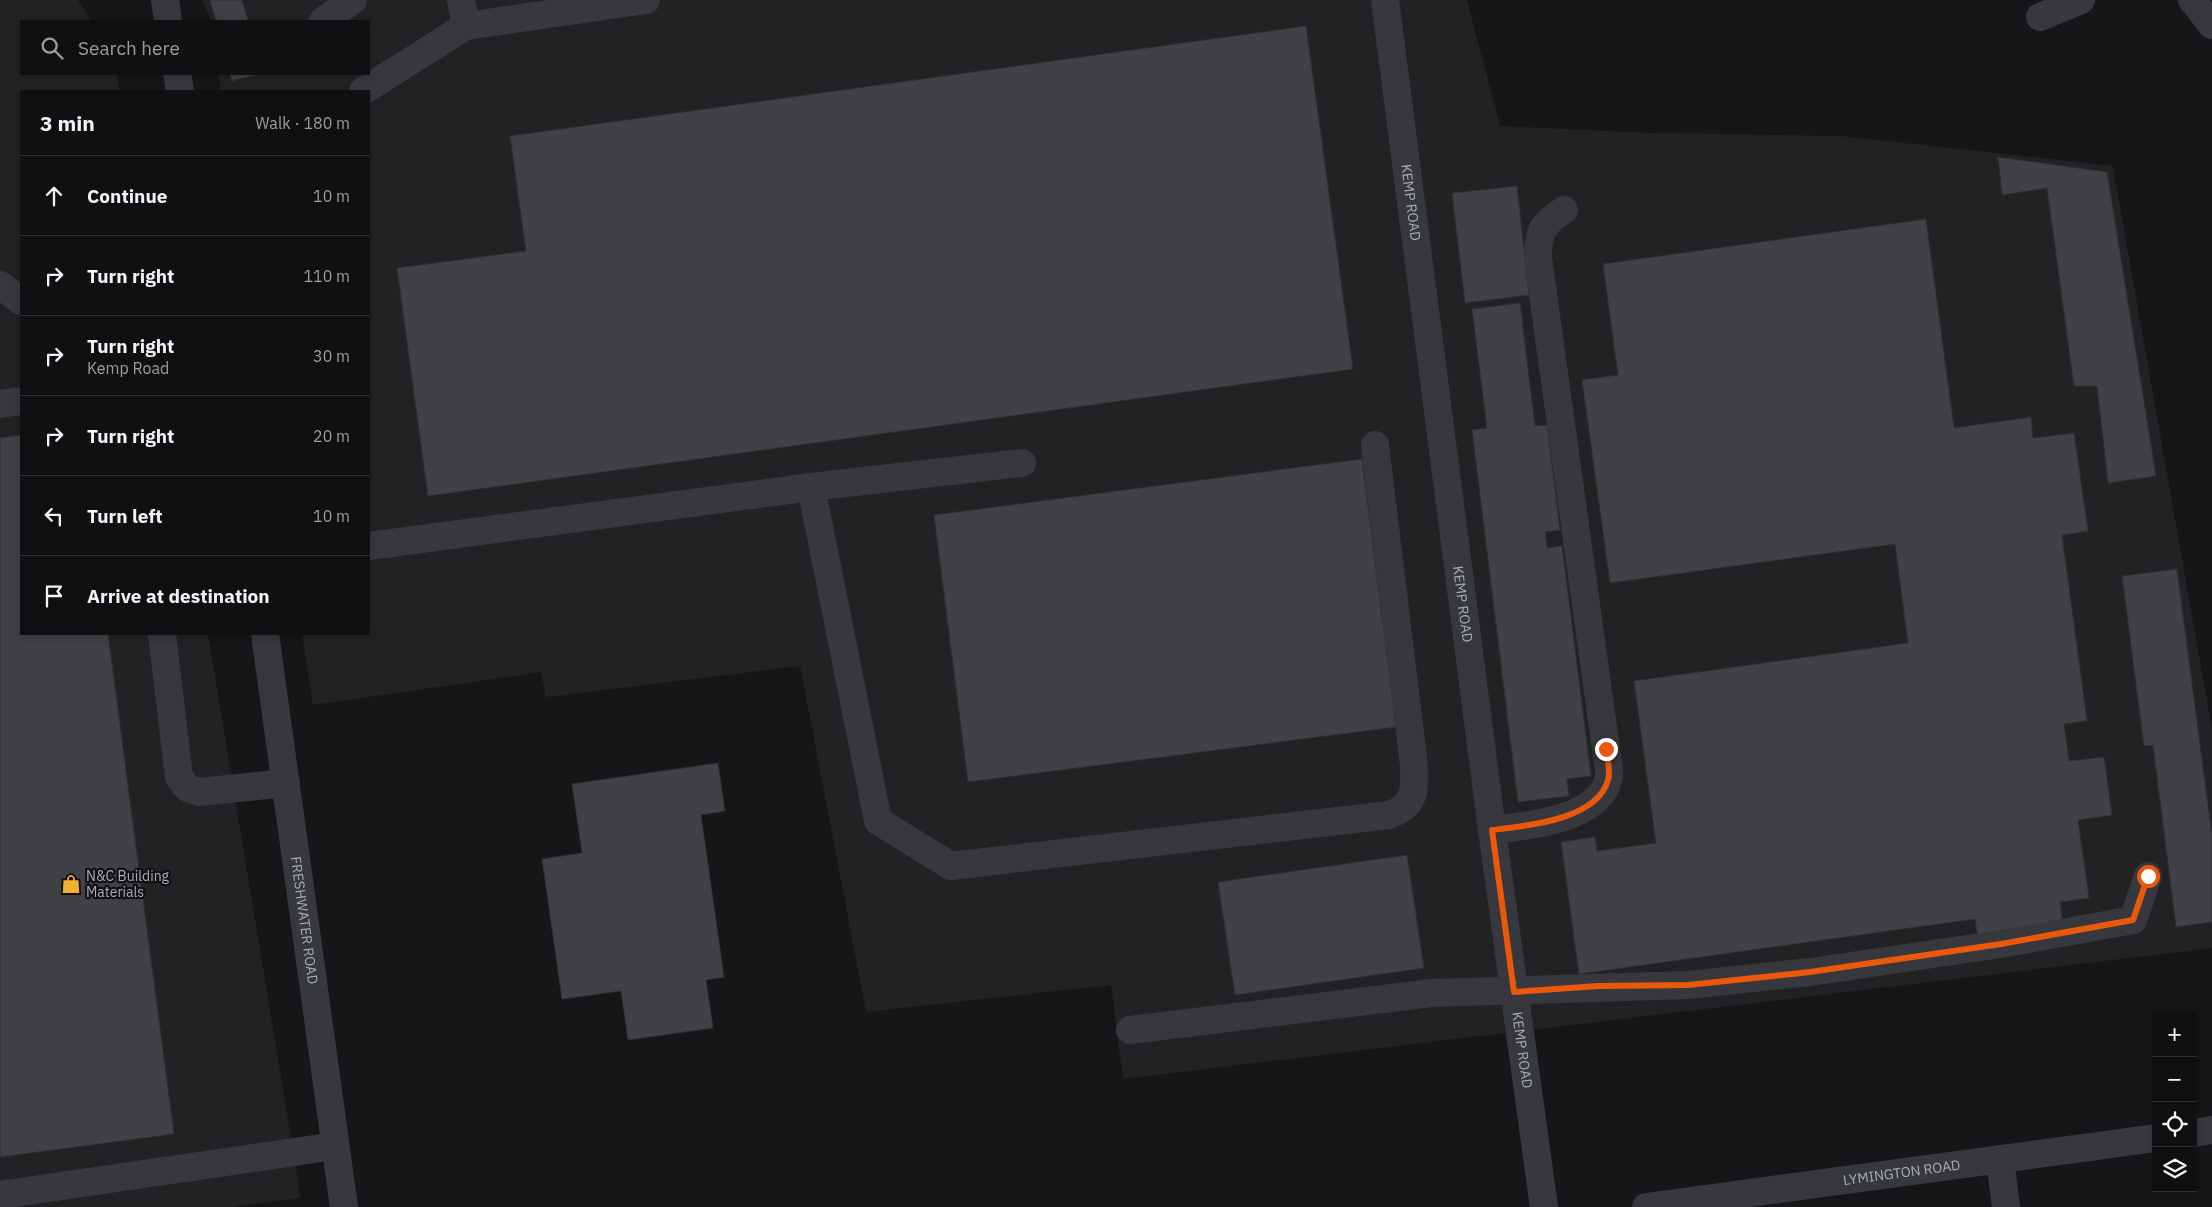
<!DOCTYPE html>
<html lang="en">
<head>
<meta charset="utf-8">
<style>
	body { margin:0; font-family:"IBM Plex Sans",sans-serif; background:#19191b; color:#f1f3f6 }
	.controls { position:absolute; right:15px; bottom:15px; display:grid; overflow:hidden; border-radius:0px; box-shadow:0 2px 8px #0003 }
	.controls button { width:45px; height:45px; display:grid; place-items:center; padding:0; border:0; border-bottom:1px solid #303032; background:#101012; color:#f1f3f6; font:25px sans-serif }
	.stop { position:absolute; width:15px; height:15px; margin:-11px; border:4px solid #ea580c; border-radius:50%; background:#fff }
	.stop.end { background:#ea580c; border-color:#fff; box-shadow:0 1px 5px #0008 }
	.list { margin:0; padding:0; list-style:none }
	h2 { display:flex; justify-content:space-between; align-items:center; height:65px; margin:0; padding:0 20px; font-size:21px }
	h2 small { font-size:16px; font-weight:400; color:#9c9d9f }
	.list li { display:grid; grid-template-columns:32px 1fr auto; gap:15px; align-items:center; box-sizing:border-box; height:80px; padding:0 20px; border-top:1px solid #303032 }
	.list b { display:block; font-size:19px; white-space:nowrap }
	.list p { margin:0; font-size:16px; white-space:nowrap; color:#9c9d9f }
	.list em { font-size:16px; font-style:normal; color:#9c9d9f }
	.icon { flex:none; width:28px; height:28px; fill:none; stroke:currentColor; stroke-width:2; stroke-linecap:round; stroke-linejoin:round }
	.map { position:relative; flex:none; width:2212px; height:1207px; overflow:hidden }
	.search { position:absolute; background:#101012; box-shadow:0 2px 8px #0003; left:20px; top:20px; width:350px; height:55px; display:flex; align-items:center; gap:12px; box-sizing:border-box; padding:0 18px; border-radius:0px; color:#9c9d9f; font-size:19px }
	.panel { position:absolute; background:#101012; box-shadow:0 2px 8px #0003; left:20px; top:90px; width:350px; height:545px; border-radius:0px }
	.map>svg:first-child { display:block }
	.built { fill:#222225 }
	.building { fill:#404145; stroke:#303034 }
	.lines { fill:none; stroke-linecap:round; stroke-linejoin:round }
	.minor { stroke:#37383d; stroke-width:28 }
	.route { stroke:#ea580c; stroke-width:6 }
	.labels { text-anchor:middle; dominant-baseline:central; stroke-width:4.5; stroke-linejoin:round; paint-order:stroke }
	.street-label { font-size:14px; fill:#a8adb8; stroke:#111113 }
	.poi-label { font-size:14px; fill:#a8adb8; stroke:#111113; text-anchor:start }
</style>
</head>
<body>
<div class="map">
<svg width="2212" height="1207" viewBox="0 0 2212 1207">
	<rect width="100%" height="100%" fill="#161618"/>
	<g class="built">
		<path d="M 0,0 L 78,0 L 91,21 L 21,21 L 21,74 L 117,74 L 120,91 L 21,91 L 21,634 L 208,634 L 301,1198 L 232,1207 L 0,1207 Z"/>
		<path d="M 202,0 L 1467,0 L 1500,126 L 1651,133 L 1840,136 L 2113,166 L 2212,729 L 2212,948 L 1123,1079 L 1111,985 L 866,1012 L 800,666 L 546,697 L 541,672 L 313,705 L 302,634 L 369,634 L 369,91 L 221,91 L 218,74 L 369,74 L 369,21 L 211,21 Z"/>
	</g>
	<g class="building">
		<path d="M 210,0 L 242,0 L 248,21 L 216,21 Z"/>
		<path d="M 1306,26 L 1353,369 L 428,496 L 397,268 L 526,251 L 510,136 Z"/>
		<path d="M 230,74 L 259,74 L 232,81 Z"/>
		<path d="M 1998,157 L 2107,172 L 2156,476 L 2108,483 L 2097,386 L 2074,386 L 2047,188 L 2002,195 Z"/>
		<path d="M 1517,186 L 1529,295 L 1465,303 L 1452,193 Z"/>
		<path d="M 1926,219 L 1954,428 L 2031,417 L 2033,438 L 2074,433 L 2088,531 L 2062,535 L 2087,721 L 2064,724 L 2069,761 L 2104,757 L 2112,815 L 2078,820 L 2089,898 L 2060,902 L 2063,927 L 1978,939 L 1975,919 L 1579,974 L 1561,842 L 1595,837 L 1597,851 L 1656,843 L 1634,681 L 1908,643 L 1895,544 L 1610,583 L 1582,380 L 1618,375 L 1603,264 Z"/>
		<path d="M 1520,303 L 1535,426 L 1547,425 L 1560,530 L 1545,532 L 1547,548 L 1562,546 L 1591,776 L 1567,779 L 1569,796 L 1518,802 L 1472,430 L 1487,428 L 1472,309 Z"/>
		<path d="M 21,435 L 21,634 L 108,634 L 174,1134 L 0,1157 L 0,438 Z"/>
		<path d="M 1362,459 L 1396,727 L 968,782 L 934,515 Z"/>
		<path d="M 2177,569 L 2212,836 L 2212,922 L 2176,927 L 2153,745 L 2144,746 L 2122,576 Z"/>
		<path d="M 718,763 L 725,811 L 701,815 L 724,977 L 706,980 L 713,1028 L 628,1040 L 621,991 L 562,999 L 542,859 L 582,853 L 572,784 Z"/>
		<path d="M 1407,855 L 1424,968 L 1235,995 L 1218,882 Z"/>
	</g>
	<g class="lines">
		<g class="minor">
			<path d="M 165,0 L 168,21"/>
			<path d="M 461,0 L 466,26"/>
			<path id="s1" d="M 1385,0 L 1492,830 L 1544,1207"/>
			<path d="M 2192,0 L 2212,25"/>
			<path d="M 2040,17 L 2081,0"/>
			<path d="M 323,21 L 353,0"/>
			<path d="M 177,74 L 180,91"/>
			<path d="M 363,91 L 466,26 L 646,0"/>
			<path d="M 0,285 L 21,301"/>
			<path d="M 0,404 L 21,401"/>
			<path d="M 811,487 L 1022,463"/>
			<path d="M 369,546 L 811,487 L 878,821 L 951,866 L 1389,815 C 1415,806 1415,791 1414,766 L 1375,445"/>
			<path d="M 162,634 L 179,777 L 187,788 L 199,792 L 286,783"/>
			<path id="s2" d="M 265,634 L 344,1207"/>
			<path d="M 1492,830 C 1526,826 1598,820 1608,780 C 1611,772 1607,758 1606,749 L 1538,258 C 1538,232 1542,224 1564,210"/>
			<path d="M 1130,1030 L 1432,993 L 1688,985 L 1810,972 L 2001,944 L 2133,920 L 2148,876"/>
			<path d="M 2193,1133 L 2212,1130"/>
			<path d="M 2000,1159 L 2006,1207"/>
			<path d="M 0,1195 L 335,1146"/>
			<path id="s3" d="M 1646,1207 L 2156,1138"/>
		</g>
	</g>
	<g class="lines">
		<path class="route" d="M 1606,749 C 1607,758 1611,772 1608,780 C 1597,820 1526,826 1492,830 L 1514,992 L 1598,986 L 1688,985 L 1810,972 L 2001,944 L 2133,920 L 2148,876"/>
	</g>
	<defs>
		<g id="shop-bare" transform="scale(1.5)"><path d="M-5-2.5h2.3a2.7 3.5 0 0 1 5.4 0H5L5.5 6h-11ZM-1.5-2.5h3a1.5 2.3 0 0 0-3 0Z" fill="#f2b134" stroke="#111113" stroke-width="2.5" paint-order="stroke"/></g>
	</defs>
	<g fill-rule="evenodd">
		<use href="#shop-bare" x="71" y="884"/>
	</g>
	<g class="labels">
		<g class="street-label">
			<text stroke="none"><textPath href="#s1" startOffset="204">KEMP ROAD</textPath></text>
			<text stroke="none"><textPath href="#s1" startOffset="609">KEMP ROAD</textPath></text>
			<text stroke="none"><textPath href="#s2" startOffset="289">FRESHWATER ROAD</textPath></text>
			<text stroke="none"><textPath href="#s1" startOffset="1059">KEMP ROAD</textPath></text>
			<text stroke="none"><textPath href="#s3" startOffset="258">LYMINGTON ROAD</textPath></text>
		</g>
		<g class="poi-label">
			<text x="86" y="876">N&amp;C Building<tspan x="86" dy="16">Materials</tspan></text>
		</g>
	</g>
</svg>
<div class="controls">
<button>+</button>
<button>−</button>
<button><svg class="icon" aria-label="locate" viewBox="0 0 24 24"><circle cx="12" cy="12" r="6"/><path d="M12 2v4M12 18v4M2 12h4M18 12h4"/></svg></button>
<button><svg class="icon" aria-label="layers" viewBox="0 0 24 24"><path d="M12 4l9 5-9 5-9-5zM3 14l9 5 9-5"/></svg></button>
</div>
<div class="stop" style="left:2148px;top:876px"></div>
<div class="stop end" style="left:1606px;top:749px"></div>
<div class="search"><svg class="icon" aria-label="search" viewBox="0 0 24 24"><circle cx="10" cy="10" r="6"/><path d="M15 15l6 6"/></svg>Search here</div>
<section class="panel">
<h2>3 min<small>Walk · 180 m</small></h2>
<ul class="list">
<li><svg class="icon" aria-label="ahead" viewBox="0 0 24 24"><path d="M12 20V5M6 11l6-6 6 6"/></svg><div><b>Continue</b></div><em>10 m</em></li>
<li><svg class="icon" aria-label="right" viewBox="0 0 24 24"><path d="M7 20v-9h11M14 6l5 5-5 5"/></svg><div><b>Turn right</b></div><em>110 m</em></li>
<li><svg class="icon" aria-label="right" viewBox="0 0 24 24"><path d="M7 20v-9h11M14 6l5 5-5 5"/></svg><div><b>Turn right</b><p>Kemp Road</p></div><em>30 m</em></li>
<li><svg class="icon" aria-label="right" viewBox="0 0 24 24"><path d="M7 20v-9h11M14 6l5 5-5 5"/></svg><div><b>Turn right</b></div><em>20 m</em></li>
<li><svg class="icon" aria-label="left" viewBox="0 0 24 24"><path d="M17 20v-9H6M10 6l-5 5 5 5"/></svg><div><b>Turn left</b></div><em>10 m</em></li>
<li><svg class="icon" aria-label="arrive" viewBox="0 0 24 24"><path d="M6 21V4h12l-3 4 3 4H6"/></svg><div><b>Arrive at destination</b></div></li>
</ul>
</section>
</div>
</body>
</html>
